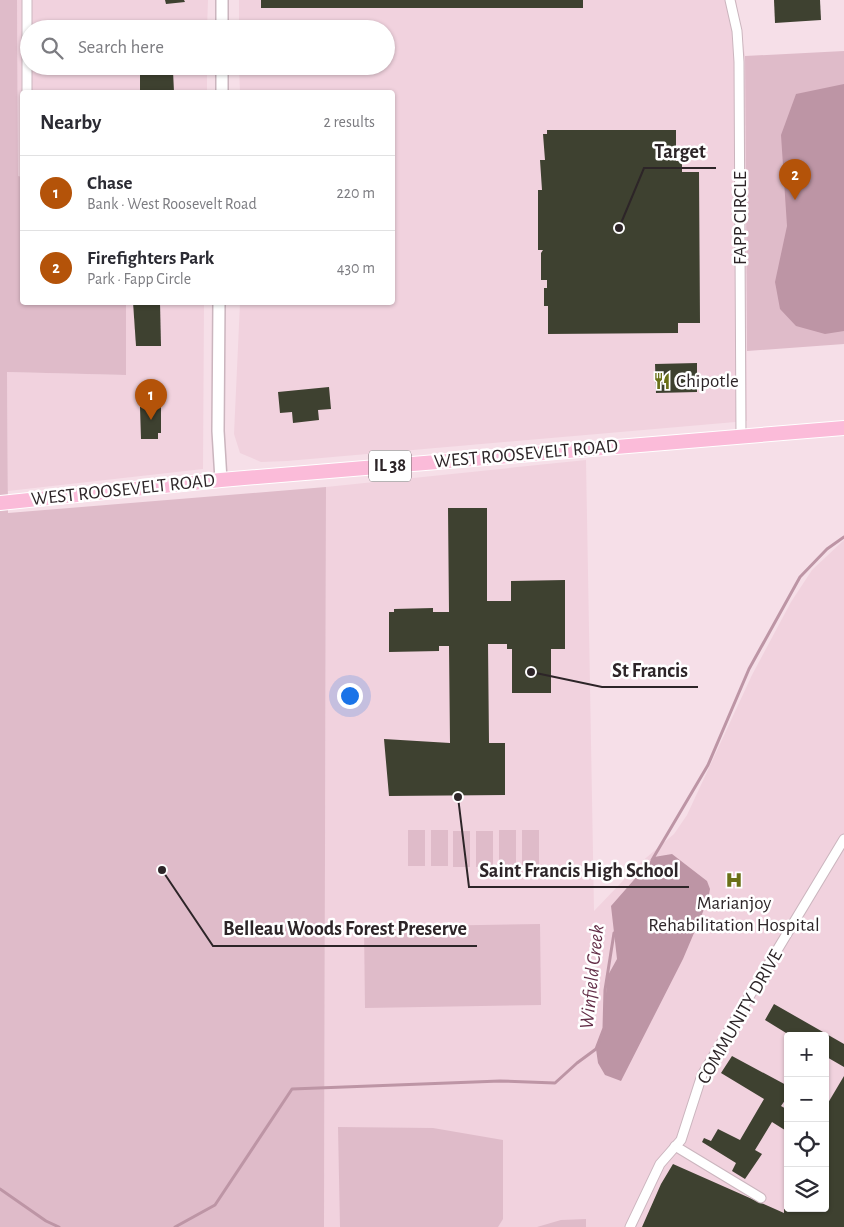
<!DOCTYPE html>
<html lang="en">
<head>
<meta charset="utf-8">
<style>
	body { margin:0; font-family:"Alegreya Sans",sans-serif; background:#f2f2f3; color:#2b2b33 }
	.controls { position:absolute; right:15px; bottom:15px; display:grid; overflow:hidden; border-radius:5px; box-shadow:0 1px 4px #0004 }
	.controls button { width:45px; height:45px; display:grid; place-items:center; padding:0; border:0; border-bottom:1px solid #e1e1e2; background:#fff; color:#2b2b33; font:25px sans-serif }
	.you { position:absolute; left:349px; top:695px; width:18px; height:18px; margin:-12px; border:4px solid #fff; border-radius:50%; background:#1a73e8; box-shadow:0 0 0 8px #1a73e833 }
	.badge { display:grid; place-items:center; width:32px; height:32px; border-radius:50%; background:#b45309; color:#fff; font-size:16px; font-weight:700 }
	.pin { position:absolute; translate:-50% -41px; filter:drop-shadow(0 1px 2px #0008) }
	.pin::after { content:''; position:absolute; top:26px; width:18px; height:15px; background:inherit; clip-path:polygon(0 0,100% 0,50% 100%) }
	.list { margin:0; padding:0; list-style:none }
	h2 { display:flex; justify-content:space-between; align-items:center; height:65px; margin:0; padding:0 20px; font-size:21px }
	h2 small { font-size:16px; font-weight:400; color:#7c7c81 }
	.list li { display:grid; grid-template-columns:32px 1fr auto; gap:15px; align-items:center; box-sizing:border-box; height:75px; padding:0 20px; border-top:1px solid #e1e1e2 }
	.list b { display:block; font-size:19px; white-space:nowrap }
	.list p { margin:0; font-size:16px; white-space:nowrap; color:#7c7c81 }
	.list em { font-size:16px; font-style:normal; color:#7c7c81 }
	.icon { flex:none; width:28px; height:28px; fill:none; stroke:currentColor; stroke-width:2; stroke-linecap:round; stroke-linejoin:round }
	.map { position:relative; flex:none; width:844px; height:1227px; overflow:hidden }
	.search { position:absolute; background:#fff; box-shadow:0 1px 4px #0004; left:20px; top:20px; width:375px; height:55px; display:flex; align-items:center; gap:12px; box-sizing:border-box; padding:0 18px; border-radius:28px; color:#7c7c81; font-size:19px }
	.panel { position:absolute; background:#fff; box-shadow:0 1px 4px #0004; left:20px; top:90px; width:375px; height:215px; border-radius:5px }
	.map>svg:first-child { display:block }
	.built { fill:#f1d2de; fill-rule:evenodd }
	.green { fill:#dfbbc9 }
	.water { fill:#bd95a5 }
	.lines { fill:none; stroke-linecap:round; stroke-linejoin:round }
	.stream { stroke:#bd95a5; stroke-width:3 }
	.building { fill:#3e4130 }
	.street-casing { stroke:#cbb5be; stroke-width:11 }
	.secondary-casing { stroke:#cbb5be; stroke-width:14 }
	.primary-casing { stroke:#fff; stroke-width:16 }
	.street { stroke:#fff; stroke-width:9 }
	.secondary { stroke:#fff; stroke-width:11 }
	.primary { stroke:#fbbbd9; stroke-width:14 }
	.labels { text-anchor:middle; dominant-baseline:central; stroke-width:5; stroke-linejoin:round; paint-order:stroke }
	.shield { fill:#fff; stroke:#6c6668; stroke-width:1 }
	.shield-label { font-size:18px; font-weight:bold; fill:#2d2528 }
	.street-label { font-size:19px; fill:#2d2528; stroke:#fff }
	.poi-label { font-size:19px; fill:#2d2528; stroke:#fff; text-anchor:start }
	.water-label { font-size:20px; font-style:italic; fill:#642f48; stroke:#fff }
	.leader { fill:none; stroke:#2d2528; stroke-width:2 }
	.callout-dot { fill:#2d2528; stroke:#fff; stroke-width:2 }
	.callout-label { font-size:20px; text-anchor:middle; font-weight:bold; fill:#2d2528; stroke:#fff; stroke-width:5; stroke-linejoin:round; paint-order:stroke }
</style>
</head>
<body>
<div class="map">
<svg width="844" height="1227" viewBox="0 0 844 1227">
	<rect width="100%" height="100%" fill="#f6dfe8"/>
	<g class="built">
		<path d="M 17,0 L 208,0 L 207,29 L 29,29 L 29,66 L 207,66 L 207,92 L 22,92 L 22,177 L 18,177 Z"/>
		<path d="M 239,0 L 736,0 L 745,56 L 747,421 L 287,461 L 261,462 L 240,453 L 234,434 L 240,303 L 392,302 L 392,92 L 240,92 L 239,66 L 386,66 L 386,29 L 239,29 Z"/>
		<path d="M 126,303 L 204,303 L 203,469 L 8,491 L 7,372 L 126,375 Z"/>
		<path d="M 586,460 L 594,911 L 640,863 L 674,834 L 687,815 L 752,675 L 791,602 L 812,570 L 844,540 L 844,1227 L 324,1227 L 326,487 ZM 788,1036 L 825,1036 L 825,1208 L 788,1208 Z"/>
	</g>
	<g class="green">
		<path d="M 0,0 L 17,0 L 18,176 L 22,177 L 22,302 L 126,303 L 126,375 L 7,372 L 8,513 L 326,487 L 324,1227 L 0,1227 Z"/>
		<path d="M 844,51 L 844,344 L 747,351 L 745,56 Z"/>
		<rect x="408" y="830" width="17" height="36"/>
		<rect x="431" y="830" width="17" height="36"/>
		<rect x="499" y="830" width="17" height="36"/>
		<rect x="522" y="830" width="17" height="36"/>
		<rect x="453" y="831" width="17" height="36"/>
		<rect x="476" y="831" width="17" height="36"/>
		<path d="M 540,924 L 541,1005 L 365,1008 L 364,927 Z"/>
		<path d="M 338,1127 L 433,1128 L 503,1140 L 503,1219 L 498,1227 L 340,1227 Z"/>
		<path d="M 586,1219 L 586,1227 L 537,1227 L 561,1220 Z"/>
	</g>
	<g class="water">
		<path d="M 844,84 L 844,331 L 825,334 L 796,326 L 780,309 L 775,282 L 787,226 L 781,135 L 796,94 Z"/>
		<path d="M 672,854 L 707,881 L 710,889 L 708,900 L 683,959 L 621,1081 L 605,1075 L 598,1063 L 596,1049 L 604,1028 L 607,977 L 617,959 L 611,906 L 654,857 Z"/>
	</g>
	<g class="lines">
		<g class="stream">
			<path d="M 652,860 L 708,765 L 749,669 L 800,577 L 827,549 L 844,537"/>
			<path d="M 0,1189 L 46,1221 L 59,1227"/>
			<path d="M 175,1227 L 215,1205 L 292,1089 L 500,1081 L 555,1083 L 577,1063 L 596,1049 L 604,1028 L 605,990 L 614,933"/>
		</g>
	</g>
	<g class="building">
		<path d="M 165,0 L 184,0 L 185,2 L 166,4 Z"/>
		<rect x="261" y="0" width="322" height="8"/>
		<path d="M 774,0 L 820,0 L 821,20 L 775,23 Z"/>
		<path d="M 140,70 L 173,71 L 174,92 L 135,92 L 135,90 L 140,90 Z"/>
		<path d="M 547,130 L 676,130 L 676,161 L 682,161 L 682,172 L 699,172 L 700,323 L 678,323 L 678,333 L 548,334 L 548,306 L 544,306 L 544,288 L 547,288 L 547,280 L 541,280 L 541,253 L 543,250 L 538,250 L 538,190 L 542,190 L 540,160 L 545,160 L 543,134 L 547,134 Z"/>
		<path d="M 133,302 L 160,302 L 161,346 L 136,346 Z"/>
		<path d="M 697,363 L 697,392 L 656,393 L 655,364 Z"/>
		<path d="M 329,387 L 331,409 L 318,410 L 319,420 L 293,423 L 292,412 L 280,413 L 278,392 Z"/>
		<path d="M 140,407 L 161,407 L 161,433 L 158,433 L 158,439 L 141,439 Z"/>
		<path d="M 448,508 L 487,508 L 487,601 L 511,601 L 511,581 L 565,580 L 565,649 L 551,649 L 551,693 L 512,693 L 512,649 L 507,649 L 507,644 L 488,644 L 489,743 L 505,743 L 505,795 L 389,796 L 384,739 L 450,743 L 449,646 L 439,646 L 439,651 L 389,652 L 389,612 L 394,612 L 394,609 L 433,608 L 433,612 L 449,612 Z"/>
		<path d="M 774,1004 L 844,1044 L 844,1067 L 825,1056 L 825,1036 L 791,1036 L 765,1020 Z"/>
		<path d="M 732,1056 L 788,1086 L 788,1096 L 781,1106 L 788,1110 L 788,1132 L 772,1122 L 755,1150 L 762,1154 L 745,1179 L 732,1171 L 736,1163 L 702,1142 L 704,1138 L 711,1141 L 718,1129 L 740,1140 L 764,1099 L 721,1073 Z"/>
		<path d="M 844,1076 L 844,1227 L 642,1227 L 661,1184 L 673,1164 L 784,1213 L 784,1209 L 825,1208 L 825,1108 Z"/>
	</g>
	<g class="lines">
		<g class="street-casing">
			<g id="street">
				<path d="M 730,0 L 737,31 L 739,62 L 741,437"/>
				<path d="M 27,92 L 27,0"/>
				<path d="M 675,1146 L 761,1198"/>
				<path d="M 630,1227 L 660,1164 L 681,1140 L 702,1075 L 844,839"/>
			</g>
		</g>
		<g class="secondary-casing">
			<g id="secondary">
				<path d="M 222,0 L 222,29"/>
				<path d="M 222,92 L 222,66"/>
				<path d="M 219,302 L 218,431 L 221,480"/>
			</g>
		</g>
		<g class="primary-casing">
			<path id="primary" d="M 0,503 L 221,480 L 844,428"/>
		</g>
		<use href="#street" class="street"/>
		<use href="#secondary" class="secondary"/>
		<use href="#primary" class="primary"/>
	</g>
	<defs>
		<g id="restaurant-bare" transform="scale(1.35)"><path d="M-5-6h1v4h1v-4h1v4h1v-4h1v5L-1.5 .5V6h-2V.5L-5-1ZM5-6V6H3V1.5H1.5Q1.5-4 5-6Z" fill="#6a7017" stroke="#fff" stroke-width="2.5" paint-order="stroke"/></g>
		<g id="hospital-bare" transform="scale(1.35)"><path d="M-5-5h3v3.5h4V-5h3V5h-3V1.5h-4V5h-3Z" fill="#6a7017" stroke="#fff" stroke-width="2.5" paint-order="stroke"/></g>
	</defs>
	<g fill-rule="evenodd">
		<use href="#restaurant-bare" x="662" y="381"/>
		<use href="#hospital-bare" x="734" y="880"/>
	</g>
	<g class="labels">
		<rect class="shield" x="369" y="450.5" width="42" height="31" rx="4"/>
		<g class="shield-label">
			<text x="390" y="466">IL 38</text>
		</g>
		<g class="street-label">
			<text transform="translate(740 218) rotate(-90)">FAPP CIRCLE</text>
			<text transform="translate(526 454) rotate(-5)">WEST ROOSEVELT ROAD</text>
			<text transform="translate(123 490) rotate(-6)">WEST ROOSEVELT ROAD</text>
			<text transform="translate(740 1017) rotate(-60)">COMMUNITY DRIVE</text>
		</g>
		<g class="poi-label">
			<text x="676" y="381">Chipotle</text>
			<text x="734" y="903" text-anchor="middle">Marianjoy<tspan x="734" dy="22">Rehabilitation Hospital</tspan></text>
		</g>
		<g class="water-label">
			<text transform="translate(592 977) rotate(-84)">Winfield Creek</text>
		</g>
	</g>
	<path class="leader" d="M619 228L644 168H716M531 672L602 687H698M458 797L469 887H689M162 870L213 946H477"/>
	<g class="callout-dot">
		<circle cx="619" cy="228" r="5"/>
		<circle cx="531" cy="672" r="5"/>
		<circle cx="458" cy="797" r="5"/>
		<circle cx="162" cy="870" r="5"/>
	</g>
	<g class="callout-label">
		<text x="680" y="158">Target</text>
		<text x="650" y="677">St Francis</text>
		<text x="579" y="877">Saint Francis High School</text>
		<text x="345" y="935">Belleau Woods Forest Preserve</text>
	</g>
</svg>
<div class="controls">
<button>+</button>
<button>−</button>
<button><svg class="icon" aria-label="locate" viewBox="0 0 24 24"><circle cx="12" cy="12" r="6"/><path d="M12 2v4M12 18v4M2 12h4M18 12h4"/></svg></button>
<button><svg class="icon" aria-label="layers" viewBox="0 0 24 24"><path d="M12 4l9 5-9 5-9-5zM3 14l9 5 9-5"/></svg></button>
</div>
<div class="you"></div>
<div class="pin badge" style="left:151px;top:420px">1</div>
<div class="pin badge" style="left:795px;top:200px">2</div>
<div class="search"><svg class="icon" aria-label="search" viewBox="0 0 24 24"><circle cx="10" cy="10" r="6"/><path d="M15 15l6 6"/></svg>Search here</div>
<section class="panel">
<h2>Nearby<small>2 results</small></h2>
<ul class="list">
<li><span class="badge">1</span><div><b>Chase</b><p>Bank · West Roosevelt Road</p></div><em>220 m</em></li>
<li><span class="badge">2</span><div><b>Firefighters Park</b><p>Park · Fapp Circle</p></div><em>430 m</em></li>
</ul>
</section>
</div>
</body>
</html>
